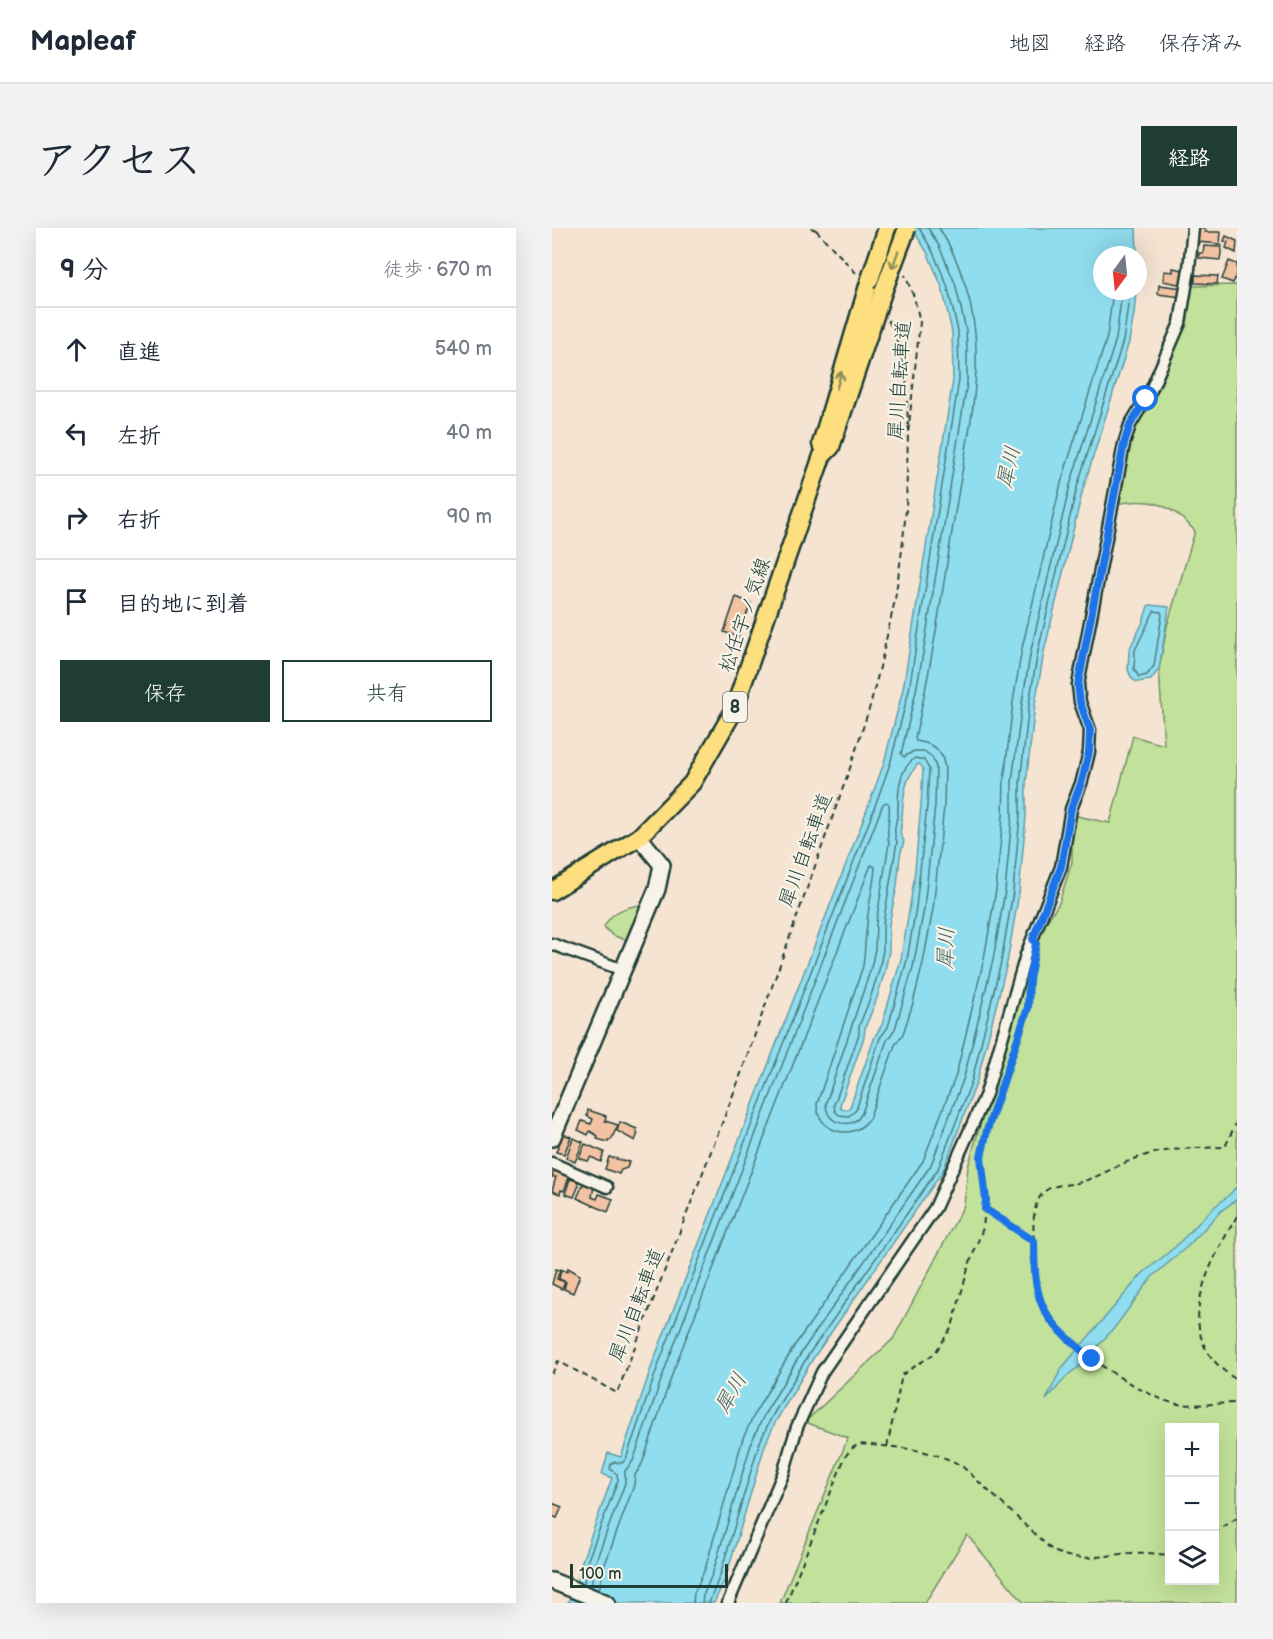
<!DOCTYPE html>
<html lang="ja">
<head>
<meta charset="utf-8">
<style>
	body { margin:0; font-family:"Balsamiq Sans","Klee One",sans-serif; background:#f2f2f3; color:#1f2937 }
	.controls { position:absolute; right:18px; bottom:18px; display:grid; overflow:hidden; border-radius:0px; box-shadow:0 6px 24px #0002 }
	.controls button { width:54px; height:54px; display:grid; place-items:center; padding:0; border:0; border-bottom:2px solid #e0e1e3; background:#fff; color:#1f2937; font:30px sans-serif }
	.compass { position:absolute; left:541px; top:18px; width:54px; height:54px; border-radius:50%; background:#fff; box-shadow:0 6px 24px #0002; rotate:195deg }
	.scale { position:absolute; left:18px; bottom:15px; width:158px; box-sizing:border-box; padding-left:6px; border:3px solid #1f3d34; border-top:0; font-size:16px; line-height:21px; white-space:nowrap; color:#1f3d34; -webkit-text-stroke:4px #f7f3e8; paint-order:stroke }
	.stop { position:absolute; width:18px; height:18px; margin:-14px; border:4px solid #1a73e8; border-radius:50%; background:#fff }
	.stop.end { background:#1a73e8; border-color:#fff; box-shadow:0 2px 6px #0008 }
	.list { margin:0; padding:0; list-style:none }
	h2 { display:flex; justify-content:space-between; align-items:center; height:78px; margin:0; padding:0 24px; font-size:26px }
	h2 small { font-size:20px; font-weight:400; color:#747a83 }
	.list li { display:grid; grid-template-columns:39px 1fr auto; gap:18px; align-items:center; box-sizing:border-box; height:84px; padding:0 24px; border-top:2px solid #e0e1e3 }
	.list b { display:block; font-size:22px; white-space:nowrap }
	.list em { font-size:20px; font-style:normal; color:#747a83 }
	.actions { display:flex; gap:12px; padding:18px 24px }
	.actions a { flex:1; padding:14px 0; border:2px solid #1f3d34; border-radius:0px; text-align:center; font-size:21px; color:#1f3d34 }
	.actions .main { background:#1f3d34; color:#fff }
	.icon { flex:none; width:33px; height:33px; fill:none; stroke:currentColor; stroke-width:2; stroke-linecap:round; stroke-linejoin:round }
	.map { position:relative; flex:none; width:685px; height:1375px; overflow:hidden; border-radius:0px }
	header { display:flex; align-items:center; gap:36px; box-sizing:border-box; height:84px; padding:0 30px; background:#fff; border-bottom:2px solid #e0e1e3 }
	header strong { font-size:28px }
	nav { display:flex; gap:33px; margin-inline-start:auto; font-size:21px }
	.intro { display:flex; align-items:center; justify-content:space-between; box-sizing:border-box; height:144px; padding:0 36px }
	h1 { margin:0; font-size:42px }
	.button { padding:15px 27px; border-radius:0px; background:#1f3d34; color:#fff; font-size:21px; font-weight:700 }
	main { display:flex; gap:36px; padding:0 36px }
	aside { flex:1; background:#fff; border-radius:0px; box-shadow:0 6px 24px #0002 }
	.map>svg:first-child { display:block }
	.green { fill:#c2e19a; stroke:#708f67; stroke-width:1.5; fill-rule:evenodd }
	.water { fill:#90ddef; stroke:#639da4; stroke-width:1.5; fill-rule:evenodd }
	.lines { fill:none; stroke-linecap:round; stroke-linejoin:round }
	.shore { stroke:#4c7d7f; stroke-width:1.5 }
	.building { fill:#f3c2a3; stroke:#1f3d34; stroke-width:1.5 }
	.street-casing { stroke:#1f3d34; stroke-width:15 }
	.secondary-casing { stroke:#1f3d34; stroke-width:20 }
	.primary-casing { stroke:#1f3d34; stroke-width:21 }
	.path { stroke:#1f3d34; stroke-width:2; stroke-dasharray:6 4.5; stroke-linecap:butt }
	.street { stroke:#f7f3e8; stroke-width:10 }
	.secondary { stroke:#f7f3e8; stroke-width:15 }
	.primary { stroke:#fddf80; stroke-width:16 }
	.primary-bridge-casing { stroke:#1f3d34; stroke-width:21; stroke-linecap:butt }
	.primary-bridge { stroke:#fddf80; stroke-width:16 }
	.oneway { stroke:#8e8e5a }
	.route { stroke:#1a73e8; stroke-width:8 }
	.labels { text-anchor:middle; dominant-baseline:central; stroke-width:4.5; stroke-linejoin:round; paint-order:stroke }
	.shield { fill:#f7f3e8; stroke:#60746a; stroke-width:1.5 }
	.shield-label { font-size:18px; font-weight:bold; fill:#1f3d34 }
	.street-label { font-size:20px; fill:#1f3d34; stroke:#f7f3e8 }
	.water-label { font-size:21px; font-style:italic; fill:#365d59; stroke:#f7f3e8 }
</style>
</head>
<body>
<header>
<strong>Mapleaf</strong>
<nav><a>地図</a><a>経路</a><a>保存済み</a></nav>
</header>
<div class="intro"><h1>アクセス</h1><a class="button">経路</a></div>
<main>
<aside>
<h2>9 分<small>徒歩 · 670 m</small></h2>
<ul class="list">
<li><svg class="icon" aria-label="ahead" viewBox="0 0 24 24"><path d="M12 20V5M6 11l6-6 6 6"/></svg><div><b>直進</b></div><em>540 m</em></li>
<li><svg class="icon" aria-label="left" viewBox="0 0 24 24"><path d="M17 20v-9H6M10 6l-5 5 5 5"/></svg><div><b>左折</b></div><em>40 m</em></li>
<li><svg class="icon" aria-label="right" viewBox="0 0 24 24"><path d="M7 20v-9h11M14 6l5 5-5 5"/></svg><div><b>右折</b></div><em>90 m</em></li>
<li><svg class="icon" aria-label="arrive" viewBox="0 0 24 24"><path d="M6 21V4h12l-3 4 3 4H6"/></svg><div><b>目的地に到着</b></div></li>
</ul>
<div class="actions"><a class="main">保存</a><a>共有</a></div>
</aside>
<div class="map">
<svg width="685" height="1375" viewBox="0 0 685 1375">
	<rect width="100%" height="100%" fill="#f6e4d3"/>
	<filter id="ink" filterUnits="userSpaceOnUse"><feTurbulence type="fractalNoise" baseFrequency=".0167" numOctaves="2"/><feDisplacementMap in="SourceGraphic" scale="12" xChannelSelector="R" yChannelSelector="G"/><feConvolveMatrix kernelMatrix="1 2 1 2 8 2 1 2 1" color-interpolation-filters="sRGB"/></filter>
	<g filter="url(#ink)">
		<g class="green">
			<path d="M 685,57 L 685,1375 L 472,1375 L 415,1307 L 373,1375 L 228,1375 L 296,1210 L 253,1194 L 341,1111 L 412,977 L 416,939 L 479,723 L 486,707 L 507,675 L 520,634 L 520,587 L 558,595 L 581,508 L 612,517 L 607,441 L 615,398 L 643,303 C 619,276 600,269 564,276 L 577,206 L 638,58 ZM 618,1200 L 662,1200 L 662,1352 L 618,1352 Z"/>
			<path d="M 91,677 L 76,713 L 60,707 L 52,699 C 59,684 74,678 91,677 Z"/>
		</g>
		<g class="water">
			<path d="M 360,0 L 584,0 L 585,27 L 550,27 L 550,63 L 584,63 L 582,86 L 577,114 L 531,261 L 492,424 L 483,476 L 474,556 L 474,588 L 467,665 L 455,735 L 425,853 L 391,943 L 262,1129 L 224,1193 L 213,1217 L 174,1349 L 162,1375 L 15,1375 C 24,1368 25,1352 29,1341 L 27,1341 L 60,1250 L 50,1246 L 56,1225 L 69,1229 L 101,1134 L 313,587 L 332,535 L 351,461 L 401,152 L 400,104 L 390,59 L 375,24 ZM 366,536 L 369,537 L 371,541 L 369,577 L 362,652 L 349,731 L 330,797 L 323,808 L 298,879 L 295,882 L 289,881 L 288,877 L 312,809 L 313,800 L 324,773 L 333,743 L 337,723 L 337,696 L 345,658 L 348,628 L 352,613 L 348,605 C 353,579 347,558 366,536 Z"/>
			<path d="M 598,377 L 617,379 L 607,441 L 599,452 L 585,454 L 580,451 L 576,442 L 577,422 L 591,394 L 596,378 Z"/>
			<path d="M 685,958 L 685,971 L 669,983 L 636,1018 L 600,1049 L 563,1099 L 527,1139 L 517,1146 L 494,1172 L 509,1141 L 590,1046 L 623,1019 L 661,980 L 677,967 Z"/>
		</g>
		<g class="lines">
			<g class="shore">
				<path d="M 602,383 L 609,384 L 610,387 L 602,438 L 595,447 L 587,449 L 582,441 L 583,422 Z"/>
				<path d="M 363,530 L 372,532 L 377,541 L 375,578 L 364,679 L 355,732 L 336,799 L 328,810 L 304,882 L 297,888 L 287,887 L 283,883 L 282,877 L 307,806 L 307,798 L 318,771 L 327,742 L 331,722 L 331,696 L 345,614 C 340,602 345,594 346,582 C 346,564 346,542 363,530 Z"/>
				<path d="M 32,1356 L 34,1337 L 66,1252 L 65,1246 L 58,1241 L 59,1236 L 62,1234 L 70,1235 L 74,1231 L 107,1135 L 319,589 L 338,536 L 357,462 L 407,152 L 406,103 L 395,57 L 380,22 L 367,0"/>
				<path d="M 39,1359 L 42,1338 L 73,1255 L 73,1243 L 81,1233 L 114,1138 L 331,576 L 334,574 L 337,576 C 339,589 333,602 337,615 L 324,695 L 323,721 L 319,740 L 274,875 C 274,891 285,897 299,895 L 306,891 L 310,885 L 335,812 L 343,801 L 361,739 L 372,681 L 383,578 L 384,539 L 380,529 L 372,523 L 362,523 L 352,529 L 349,526 L 364,463 L 372,420 L 415,155 L 415,121 L 414,102 L 403,55 L 387,18 L 376,0"/>
				<path d="M 47,1362 L 52,1339 L 82,1257 L 83,1247 L 90,1236 L 122,1141 L 319,637 L 323,639 C 322,658 316,676 315,696 C 313,710 313,724 311,738 L 265,876 C 265,905 301,914 317,891 L 343,817 L 351,806 L 361,775 L 371,735 L 381,681 L 392,579 L 393,540 L 390,528 L 384,520 L 374,515 L 364,513 L 363,510 C 381,432 392,352 405,273 C 413,223 426,171 424,120 C 423,80 409,34 387,0"/>
				<path d="M 141,1375 L 142,1365 L 153,1341 L 191,1210 L 204,1183 L 243,1117 L 371,933 L 404,847 L 432,731 L 444,662 L 451,587 L 452,553 L 461,474 L 470,420 L 509,255 L 555,109 L 561,63"/>
				<path d="M 150,1375 L 151,1368 L 161,1344 L 200,1213 L 212,1187 L 251,1122 L 379,937 L 412,849 L 441,732 L 453,663 L 460,588 L 460,554 L 470,475 L 479,422 L 518,257 L 564,111 L 570,63"/>
				<path d="M 157,1375 L 168,1347 L 207,1216 L 219,1190 L 257,1126 L 386,941 L 420,852 L 449,734 L 461,664 L 468,588 L 468,555 L 477,476 L 486,423 L 525,259 L 571,113 L 578,63"/>
			</g>
		</g>
		<g class="building">
			<path d="M 646,0 L 653,0 L 653,4 L 669,4 L 668,16 L 645,14 Z"/>
			<path d="M 674,8 L 685,13 L 684,25 L 674,20 L 676,14 L 672,13 Z"/>
			<path d="M 667,17 L 670,17 L 668,32 L 647,30 L 647,25 L 651,25 L 652,18 L 667,19 Z"/>
			<path d="M 677,33 L 685,36 L 685,46 L 681,55 L 670,51 Z"/>
			<path d="M 621,40 L 631,42 L 629,51 L 632,51 L 631,57 L 611,53 L 612,43 L 621,44 Z"/>
			<path d="M 643,47 L 666,48 L 665,56 L 643,55 Z"/>
			<path d="M 607,57 L 631,60 L 630,69 L 606,66 Z"/>
			<path d="M 184,369 L 199,375 L 186,409 L 172,404 Z"/>
			<path d="M 36,882 L 54,888 L 53,893 L 66,897 L 59,912 L 56,912 L 56,914 L 45,911 L 46,908 L 38,903 L 36,907 L 26,902 L 30,893 L 39,896 L 41,891 L 35,888 Z"/>
			<path d="M 68,894 L 85,901 L 84,904 L 86,905 L 83,913 L 65,903 Z"/>
			<path d="M 11,906 L 19,909 L 12,926 L 4,924 Z"/>
			<path d="M 21,910 L 31,914 L 23,934 L 14,930 Z"/>
			<path d="M 33,916 L 52,924 L 49,934 L 39,929 L 36,933 L 27,930 Z"/>
			<path d="M 57,929 L 77,934 L 75,940 L 69,942 L 67,946 L 53,941 Z"/>
			<path d="M 2,942 L 18,947 L 12,963 L 9,962 L 8,966 L 0,963 L 4,949 L 0,949 Z"/>
			<path d="M 18,951 L 25,953 L 27,957 L 22,969 L 13,966 Z"/>
			<path d="M 32,954 L 42,958 L 40,969 L 45,971 L 47,966 L 61,971 L 56,984 L 25,970 Z"/>
			<path d="M 16,1040 L 28,1047 L 21,1065 L 12,1061 L 14,1054 L 7,1051 L 9,1041 L 15,1044 Z"/>
			<path d="M 4,1041 L 8,1042 L 5,1051 L 13,1054 L 10,1061 L 0,1056 Z"/>
			<path d="M 0,1275 L 10,1279 L 5,1290 L 0,1288 Z"/>
		</g>
		<g class="lines">
			<g class="street-casing">
				<g id="street">
					<path d="M 0,716 L 71,742"/>
					<path d="M 0,935 L 55,959"/>
					<path d="M 176,1375 L 231,1246 L 245,1199 L 270,1144 L 383,980 L 434,866 L 474,727 L 509,639 L 519,581 L 530,553 L 537,524 L 538,502 L 528,474 L 526,457 L 572,216 L 578,197 L 599,162 L 628,95 L 637,41 L 641,0"/>
				</g>
			</g>
			<g class="secondary-casing">
				<g id="secondary">
					<path d="M 0,910 L 105,661 L 110,637 L 87,609"/>
					<path d="M 0,1353 L 55,1375"/>
				</g>
			</g>
			<g class="primary-casing">
				<g id="primary">
					<path d="M 269,216 L 318,51"/>
					<path d="M 0,663 L 87,609 L 140,555 L 181,484 L 270,228 L 279,219 L 331,64"/>
				</g>
			</g>
			<g class="path">
				<path d="M 259,0 L 264,2 L 266,0"/>
				<path d="M 264,2 L 305,46"/>
				<path d="M 336,92 L 343,106 L 354,150 L 356,197"/>
				<path d="M 685,893 L 673,919 C 645,920 615,920 588,929 C 568,935 550,948 529,954 C 517,958 500,955 491,965 C 478,979 482,1005 482,1022 C 482,1041 483,1063 490,1081 C 504,1112 588,1167 621,1175 C 641,1179 665,1175 685,1175"/>
				<path d="M 434,982 L 482,1013"/>
				<path d="M 685,988 C 654,1042 616,1109 685,1152"/>
				<path d="M 0,1146 L 6,1133 L 65,1165 L 186,854 L 298,540 L 318,478 L 328,439 L 343,372 L 350,322 L 354,282 L 356,206 L 368,94 L 362,69 L 353,47"/>
				<path d="M 335,1219 L 350,1147 L 383,1125 L 400,1099 L 417,1037 L 431,1000 L 434,972 L 429,938 L 435,901 L 476,780 L 477,755"/>
				<path d="M 662,1305 L 685,1290"/>
				<path d="M 234,1375 L 293,1229 L 299,1221 L 307,1216 C 341,1219 381,1220 411,1239 L 500,1322 C 524,1336 553,1327 579,1325 C 592,1324 605,1326 618,1327"/>
			</g>
			<use href="#street" class="street"/>
			<use href="#secondary" class="secondary"/>
			<use href="#primary" class="primary"/>
			<g class="primary-bridge-casing">
				<g id="primary-bridge">
					<path d="M 318,51 L 335,0"/>
					<path d="M 331,64 L 355,0"/>
				</g>
			</g>
			<use href="#primary-bridge" class="primary-bridge"/>
		</g>
		<defs><path id="oneway-shaft" d="M-6 0H5M1.5-3L5.5 0L1.5 3" fill="none" stroke-width="1.6" stroke-linecap="round" stroke-linejoin="round" transform="scale(1.5)"/></defs>
		<g class="oneway">
			<use href="#oneway-shaft" transform="translate(343 32) rotate(110)"/>
			<use href="#oneway-shaft" transform="translate(287 152) rotate(-74)"/>
		</g>
	</g>
	<g class="lines" filter="url(#ink)">
		<path class="route" d="M 540,1131 C 490,1089 482,1080 482,1013 L 433,981 L 434,972 L 429,929 L 435,902 L 476,780 L 477,751 L 484,716 L 481,711 L 509,639 L 519,581 L 530,553 L 537,524 L 538,502 L 528,474 L 526,457 L 572,216 L 578,197 L 594,171"/>
	</g>
	<g class="labels">
		<rect class="shield" x="171" y="464" width="24" height="30" rx="4.5"/>
		<g class="shield-label">
			<text x="183" y="479">8</text>
		</g>
		<g class="street-label">
			<text transform="translate(348 152) rotate(-86)">犀川自転車道</text>
			<text transform="translate(193 387) rotate(-71)">松任宇ノ気線</text>
			<text transform="translate(254 622) rotate(-70)">犀川自転車道</text>
			<text transform="translate(85 1077) rotate(-69)">犀川自転車道</text>
		</g>
		<g class="water-label">
			<text transform="translate(457 239) rotate(-77)">犀川</text>
			<text transform="translate(394 720) rotate(-87)">犀川</text>
			<text transform="translate(179 1165) rotate(-60)">犀川</text>
		</g>
	</g>
</svg>
<div class="controls">
<button>+</button>
<button>−</button>
<button><svg class="icon" aria-label="layers" viewBox="0 0 24 24"><path d="M12 4l9 5-9 5-9-5zM3 14l9 5 9-5"/></svg></button>
</div>
<svg class="compass" viewBox="-18 -18 36 36"><path d="M0-13l5 13h-10z" fill="#e53935"/><path d="M0 13l5-13h-10z" fill="#747a83"/></svg>
<div class="scale">100 m</div>
<div class="stop" style="left:594px;top:171px"></div>
<div class="stop end" style="left:540px;top:1131px"></div>
</div>
</main>
</body>
</html>
